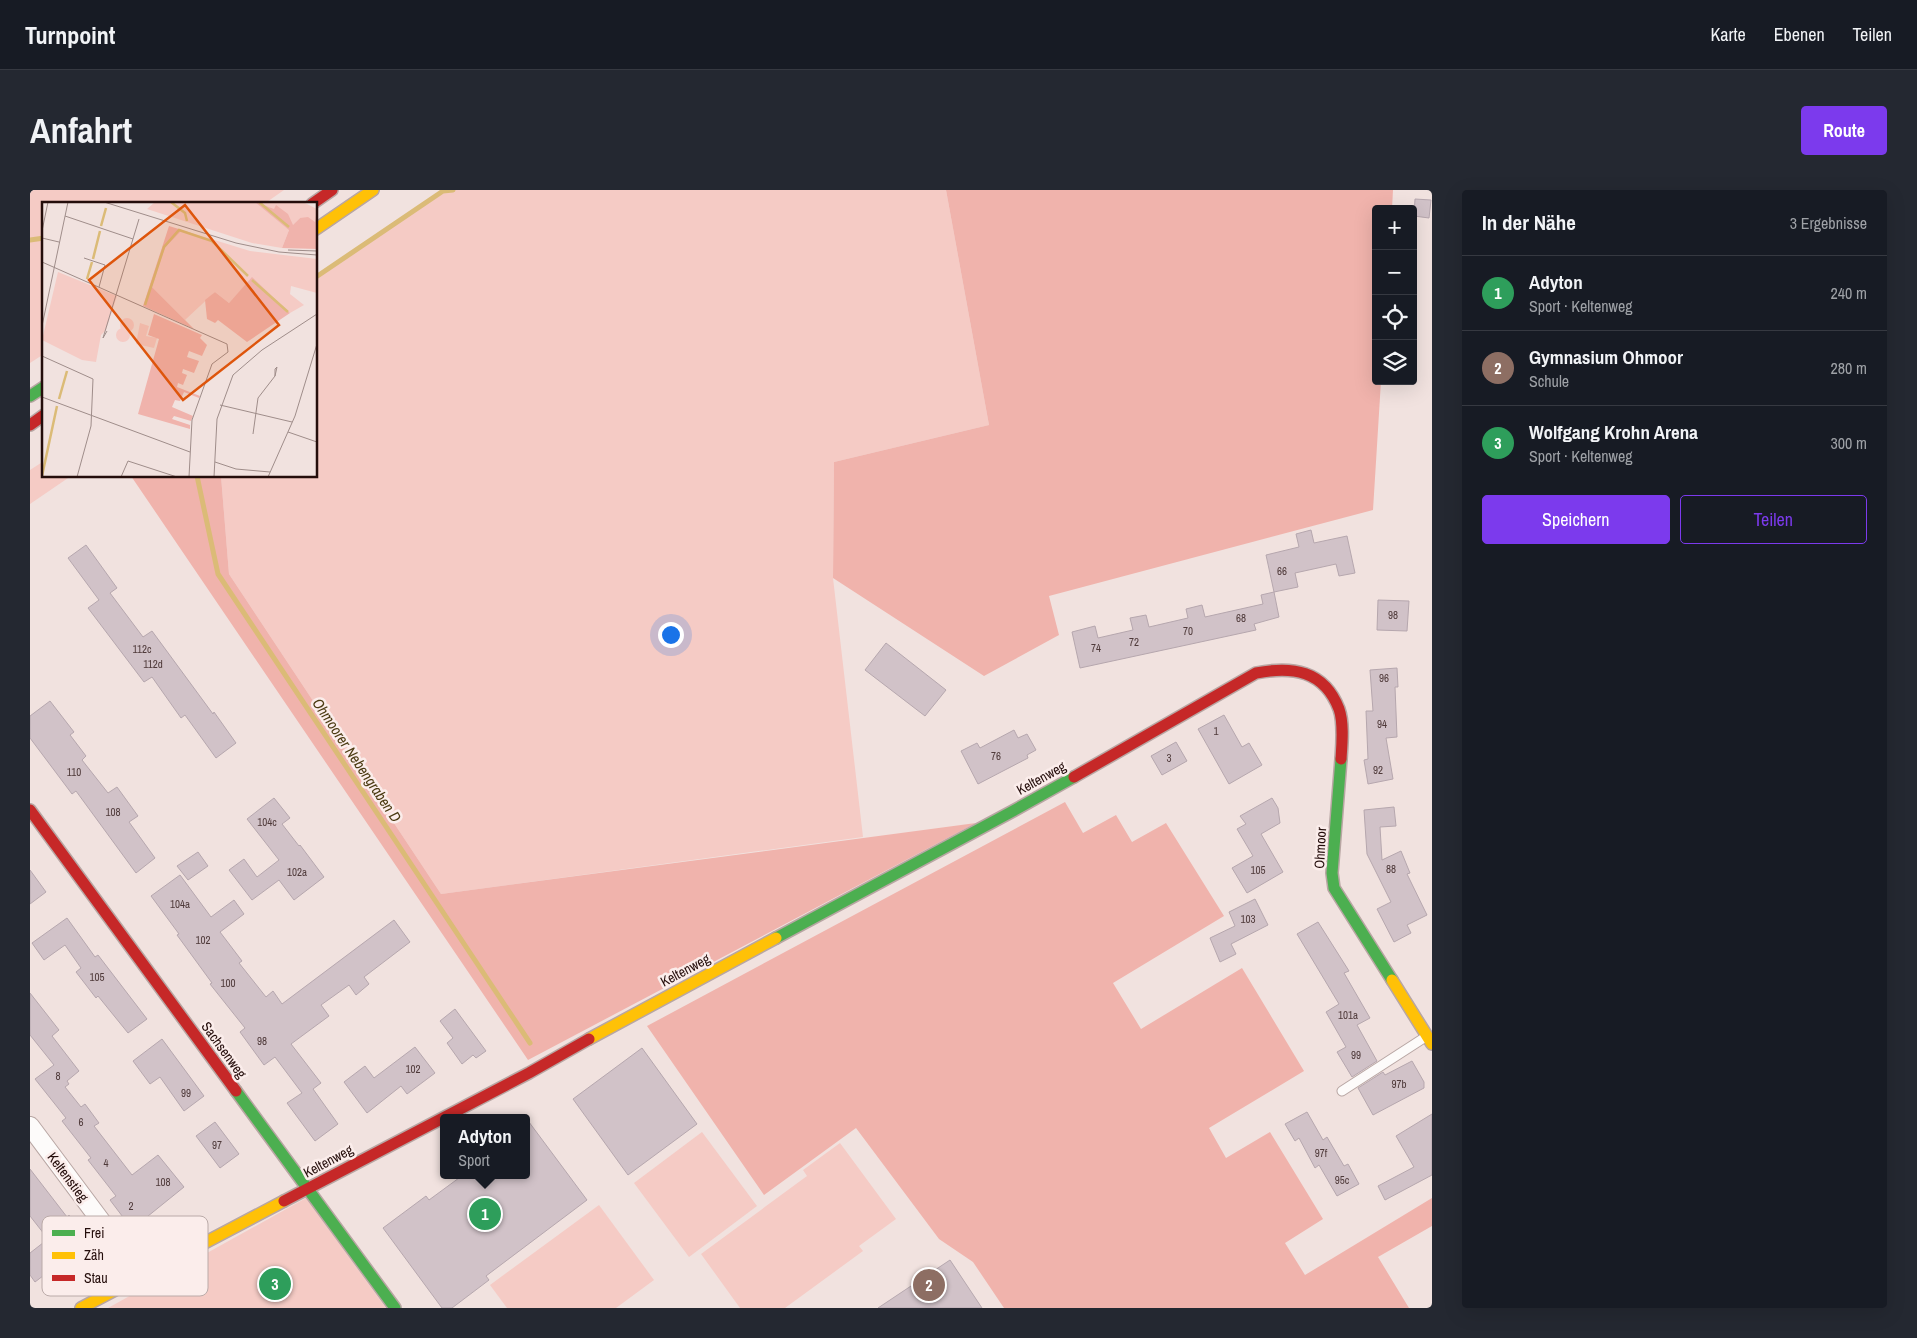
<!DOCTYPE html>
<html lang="de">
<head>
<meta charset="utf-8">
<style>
	body { margin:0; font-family:"Archivo Narrow",sans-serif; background:#242831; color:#f1f3f6 }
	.controls { position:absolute; right:15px; top:15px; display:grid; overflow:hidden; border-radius:5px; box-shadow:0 5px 20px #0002 }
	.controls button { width:45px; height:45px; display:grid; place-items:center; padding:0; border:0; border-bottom:1px solid #363941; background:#171b24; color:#f1f3f6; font:25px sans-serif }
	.you { position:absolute; left:640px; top:444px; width:18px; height:18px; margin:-12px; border:4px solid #fff; border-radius:50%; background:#1a73e8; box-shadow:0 0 0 8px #1a73e833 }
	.badge { display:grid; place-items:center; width:32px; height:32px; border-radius:50%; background:#7c3aed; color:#fff; font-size:16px; font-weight:700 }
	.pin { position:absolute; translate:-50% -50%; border:2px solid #fff; box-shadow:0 1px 5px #0006 }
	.popup { position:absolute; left:410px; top:924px; width:90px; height:65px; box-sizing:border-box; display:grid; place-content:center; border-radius:5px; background:#171b24; filter:drop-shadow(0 1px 4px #0005); font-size:16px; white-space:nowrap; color:#9ea1a6 }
	.popup b { font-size:19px; color:#f1f3f6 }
	.popup::after { content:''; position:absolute; left:50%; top:100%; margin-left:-10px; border:10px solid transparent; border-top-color:#171b24 }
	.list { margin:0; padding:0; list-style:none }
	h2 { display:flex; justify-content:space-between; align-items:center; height:65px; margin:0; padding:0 20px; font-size:21px }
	h2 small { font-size:16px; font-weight:400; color:#9ea1a6 }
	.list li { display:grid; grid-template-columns:32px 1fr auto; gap:15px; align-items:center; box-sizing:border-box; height:75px; padding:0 20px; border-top:1px solid #363941 }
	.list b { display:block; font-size:19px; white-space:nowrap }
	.list p { margin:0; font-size:16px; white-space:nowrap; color:#9ea1a6 }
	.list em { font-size:16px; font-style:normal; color:#9ea1a6 }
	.actions { display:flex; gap:10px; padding:15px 20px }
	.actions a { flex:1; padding:11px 0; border:1px solid #7c3aed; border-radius:5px; text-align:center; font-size:18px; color:#7c3aed }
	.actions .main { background:#7c3aed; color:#fff }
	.icon { flex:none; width:28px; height:28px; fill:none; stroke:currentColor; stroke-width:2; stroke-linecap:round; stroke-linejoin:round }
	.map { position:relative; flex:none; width:1402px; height:1118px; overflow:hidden; border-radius:5px }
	header { display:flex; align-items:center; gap:30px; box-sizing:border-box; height:70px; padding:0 25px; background:#171b24; border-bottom:1px solid #363941 }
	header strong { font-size:24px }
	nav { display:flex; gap:28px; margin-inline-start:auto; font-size:18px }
	.intro { display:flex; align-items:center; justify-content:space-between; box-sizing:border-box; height:120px; padding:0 30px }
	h1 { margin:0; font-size:35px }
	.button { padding:12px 22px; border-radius:5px; background:#7c3aed; color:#fff; font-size:18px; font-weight:700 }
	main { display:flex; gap:30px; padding:0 30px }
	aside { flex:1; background:#171b24; border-radius:5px; box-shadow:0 5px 20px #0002 }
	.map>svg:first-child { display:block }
	.green { fill:#f5cbc5 }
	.forest { fill:#f0b3ac }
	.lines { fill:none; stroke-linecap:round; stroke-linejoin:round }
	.stream { stroke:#dbbb77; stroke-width:5 }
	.building { fill:#d1c2c8; stroke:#b6a7ae }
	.lane-casing { stroke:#b8a6a3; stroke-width:11 }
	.street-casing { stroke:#b8a6a3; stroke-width:20 }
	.fast-casing { stroke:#b8a6a3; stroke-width:14 }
	.slow-casing { stroke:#b8a6a3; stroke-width:14 }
	.jam-casing { stroke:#b8a6a3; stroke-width:14 }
	.lane { stroke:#fdfbfa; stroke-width:9 }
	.street { stroke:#fdfbfa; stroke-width:18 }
	.fast { stroke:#4caf50; stroke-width:11 }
	.slow { stroke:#ffc107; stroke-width:11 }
	.jam { stroke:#c62828; stroke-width:11 }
	.labels { text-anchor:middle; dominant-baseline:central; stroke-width:5; stroke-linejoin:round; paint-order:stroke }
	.number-label { font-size:11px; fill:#4f3a3a }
	.street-label { font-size:14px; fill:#240d0b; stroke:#fbedeb }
	.water-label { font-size:15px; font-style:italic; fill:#4b3b12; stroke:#fbedeb }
	.inset-river { fill:none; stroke:#dbbb77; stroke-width:2.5 }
	.inset-road { fill:none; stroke:#9f8d8a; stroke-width:1 }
	.view { fill:#de550c; fill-opacity:0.15; stroke:#de550c; stroke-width:2.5 }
	.inset-edge { fill:none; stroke:#240d0b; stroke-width:2.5 }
	.key { fill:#fbedeb; stroke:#baaaa8; stroke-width:1 }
	.key-label { font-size:14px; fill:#240d0b }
</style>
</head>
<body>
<header>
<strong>Turnpoint</strong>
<nav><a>Karte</a><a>Ebenen</a><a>Teilen</a></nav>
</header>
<div class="intro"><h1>Anfahrt</h1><a class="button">Route</a></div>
<main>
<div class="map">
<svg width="1402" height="1118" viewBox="0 0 1402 1118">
	<rect width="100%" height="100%" fill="#f1e2df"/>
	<g class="green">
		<path d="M 0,0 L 254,0 L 234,14 L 14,14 L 14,164 L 0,173 Z"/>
		<path d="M 414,0 L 916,0 L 959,235 L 804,272 L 803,388 L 833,647 L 411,704 L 199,384 L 191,286 L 286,286 L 286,86 Z"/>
		<path d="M 14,271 L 14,286 L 41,286 L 0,314 L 0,280 Z"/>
		<path d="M 672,942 L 727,1016 L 659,1067 L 604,993 Z"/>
		<path d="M 810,953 L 866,1029 L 829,1056 L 833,1061 L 755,1118 L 710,1118 L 671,1064 L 777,986 L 773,980 Z"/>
		<path d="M 276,1008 L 356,1118 L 78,1118 Z"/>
		<path d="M 569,1015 L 624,1090 L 586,1118 L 477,1118 L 460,1095 Z"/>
	</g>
	<g class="forest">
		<path d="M 916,0 L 1363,0 L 1362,19 L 1346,19 L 1346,191 L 1351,191 L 1343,320 L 1019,406 L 1029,445 L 954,486 L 803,388 L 804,272 L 959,235 Z"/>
		<path d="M 101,286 L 191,286 L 199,384 L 411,704 L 946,633 L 498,870 Z"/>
		<path d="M 1035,612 L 1053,643 L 1086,625 L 1102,652 L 1136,633 L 1194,726 L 1083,793 L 1111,839 L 1212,778 L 1274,881 L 1179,938 L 1196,968 L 1240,942 L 1293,1029 L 1255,1053 L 1275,1085 L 1402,1008 L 1402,1036 L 1348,1067 L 1379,1118 L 974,1118 L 943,1072 L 909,1049 L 826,938 L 734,1005 L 617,836 Z"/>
	</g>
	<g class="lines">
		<g class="stream">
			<path d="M 0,50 L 14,48"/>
			<path d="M 286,87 L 413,1 L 423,0"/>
			<path d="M 167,286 L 188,384 L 500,853"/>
		</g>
	</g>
	<g class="building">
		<path d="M 1385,9 L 1401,10 L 1399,28 L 1384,26 Z"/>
		<path d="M 1281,340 L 1284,353 L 1317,346 L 1325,383 L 1309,386 L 1306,374 L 1265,383 L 1268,397 L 1244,402 L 1236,365 L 1269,357 L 1266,344 Z"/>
		<path d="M 56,355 L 87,398 L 80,403 L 113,447 L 122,441 L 183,524 L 184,522 L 206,553 L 186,568 L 155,525 L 151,528 L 122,487 L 114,492 L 58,418 L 69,410 L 38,368 Z"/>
		<path d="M 1244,402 L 1249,427 L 1224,434 L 1226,440 L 1050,478 L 1042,442 L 1065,436 L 1068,448 L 1103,440 L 1100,428 L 1116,425 L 1119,437 L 1158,428 L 1156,419 L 1172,415 L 1175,427 L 1233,414 L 1231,405 Z"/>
		<path d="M 1348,410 L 1379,411 L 1377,441 L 1347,440 Z"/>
		<path d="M 856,453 L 916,500 L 895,526 L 835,480 Z"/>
		<path d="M 1367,478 L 1368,497 L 1365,497 L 1367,547 L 1356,548 L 1363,589 L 1338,594 L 1334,570 L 1338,569 L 1336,521 L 1343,521 L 1340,480 Z"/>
		<path d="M 20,511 L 44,542 L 40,545 L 56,566 L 52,570 L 78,603 L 87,597 L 108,626 L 99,632 L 125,668 L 106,683 L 46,601 L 42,604 L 0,548 L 0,526 Z"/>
		<path d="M 1194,525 L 1212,557 L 1219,553 L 1232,575 L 1199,594 L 1168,539 Z"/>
		<path d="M 984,540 L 988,548 L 997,544 L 1006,560 L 997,565 L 998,568 L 948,594 L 931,561 L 947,553 L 950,558 Z"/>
		<path d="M 1146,552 L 1157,571 L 1132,585 L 1121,566 Z"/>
		<path d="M 244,608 L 260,628 L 252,634 L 269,656 L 270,655 L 294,687 L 264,710 L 249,690 L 222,710 L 199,680 L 214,669 L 227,687 L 249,670 L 217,629 Z"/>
		<path d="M 1242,608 L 1248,618 L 1250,633 L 1231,644 L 1253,682 L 1217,703 L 1202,678 L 1223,666 L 1207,639 L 1216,634 L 1210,626 Z"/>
		<path d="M 1364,617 L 1366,636 L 1350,637 L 1352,670 L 1371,661 L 1380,683 L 1377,684 L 1397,725 L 1377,735 L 1381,743 L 1364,752 L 1347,719 L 1361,712 L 1337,664 L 1334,620 Z"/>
		<path d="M 168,662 L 178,676 L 158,690 L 147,676 Z"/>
		<path d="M 0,680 L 16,702 L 0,714 Z"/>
		<path d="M 150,685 L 181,727 L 204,710 L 214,724 L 190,742 L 212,771 L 209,773 L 236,807 L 243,801 L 252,814 L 364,730 L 380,752 L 334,787 L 339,794 L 326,805 L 319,795 L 291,815 L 299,826 L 261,854 L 291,893 L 283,899 L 308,934 L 285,951 L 257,913 L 272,903 L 245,867 L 234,875 L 210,842 L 215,838 L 180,794 L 182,793 L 147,745 L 149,744 L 121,706 Z"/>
		<path d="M 1225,709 L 1238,735 L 1201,754 L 1206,764 L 1190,772 L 1180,748 L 1205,736 L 1199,722 Z"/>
		<path d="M 37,728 L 65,767 L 68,765 L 117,829 L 98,843 L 68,806 L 66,808 L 46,782 L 51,778 L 35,755 L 14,770 L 2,753 Z"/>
		<path d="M 1288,732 L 1319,781 L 1314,783 L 1340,828 L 1327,835 L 1347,871 L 1322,887 L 1307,862 L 1316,857 L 1296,822 L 1309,814 L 1267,744 Z"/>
		<path d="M 0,803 L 29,840 L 22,846 L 49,881 L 37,891 L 39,894 L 35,897 L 51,917 L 55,914 L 69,933 L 64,936 L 102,985 L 128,965 L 154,997 L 102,1039 L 80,1010 L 86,1006 L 58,970 L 61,968 L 32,931 L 36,928 L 5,889 L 24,875 L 0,845 Z"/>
		<path d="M 425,819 L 456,861 L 446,868 L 443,865 L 432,874 L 417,853 L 423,848 L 410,831 Z"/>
		<path d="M 132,849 L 174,906 L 154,921 L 130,887 L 120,894 L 103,871 Z"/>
		<path d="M 385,857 L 405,883 L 377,904 L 371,896 L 337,923 L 314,892 L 335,876 L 344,888 Z"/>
		<path d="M 612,858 L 667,934 L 598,985 L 543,909 Z"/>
		<path d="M 1382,871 L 1394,892 L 1394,898 L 1343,925 L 1328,898 L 1353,882 L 1355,885 Z"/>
		<path d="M 1277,922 L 1293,950 L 1297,947 L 1314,976 L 1318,974 L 1329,994 L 1307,1006 L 1289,975 L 1285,978 L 1269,948 L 1265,951 L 1255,934 Z"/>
		<path d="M 1402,924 L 1402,985 L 1355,1010 L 1348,996 L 1384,977 L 1366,946 Z"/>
		<path d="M 496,928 L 557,1010 L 456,1086 L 459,1090 L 422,1118 L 412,1118 L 353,1038 L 396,1006 L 399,1010 L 433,985 L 496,985 Z"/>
		<path d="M 185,932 L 209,964 L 190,978 L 166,946 Z"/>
		<path d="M 0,979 L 37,1027 L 39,1025 L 59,1051 L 5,1092 L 0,1085 L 0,1063 L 18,1049 L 0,1026 Z"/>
		<path d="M 920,1070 L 952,1118 L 848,1118 Z"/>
	</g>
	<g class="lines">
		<g class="lane-casing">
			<path id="lane" d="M 1312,901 L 1397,846"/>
		</g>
		<g class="street-casing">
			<path id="street" d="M 0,936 L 112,1086"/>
		</g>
		<g class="fast-casing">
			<g id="fast">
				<path d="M 0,206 L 14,197"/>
				<path d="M 1311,569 L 1302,683 L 1304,698 L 1362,790"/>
				<path d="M 746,748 L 983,621 L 1044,587"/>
				<path d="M 206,901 L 365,1118"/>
			</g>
		</g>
		<g class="slow-casing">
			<g id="slow">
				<path d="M 286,39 L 343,0"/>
				<path d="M 1362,790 L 1402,854"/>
				<path d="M 559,849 L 746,748"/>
				<path d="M 51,1118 L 254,1011"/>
			</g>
		</g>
		<g class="jam-casing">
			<g id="jam">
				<path d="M 282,14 L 302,0"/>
				<path d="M 0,235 L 14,225"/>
				<path d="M 1044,587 L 1226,483 C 1262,476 1294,480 1309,519 C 1314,533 1312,554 1311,569"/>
				<path d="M 0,620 L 206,901"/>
				<path d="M 254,1011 L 499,883 L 559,849"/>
			</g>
		</g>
		<use href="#lane" class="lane"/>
		<use href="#street" class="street"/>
		<use href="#fast" class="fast"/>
		<use href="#slow" class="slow"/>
		<use href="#jam" class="jam"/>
	</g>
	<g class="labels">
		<g class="number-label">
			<text x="1252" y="381">66</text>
			<text x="1363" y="425">98</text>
			<text x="1211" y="428">68</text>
			<text x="1158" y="441">70</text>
			<text x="1104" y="452">72</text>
			<text x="1066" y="458">74</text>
			<text x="112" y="459">112c</text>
			<text x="123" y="474">112d</text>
			<text x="1354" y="488">96</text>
			<text x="1352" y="534">94</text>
			<text x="1186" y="541">1</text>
			<text x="966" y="566">76</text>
			<text x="1139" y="568">3</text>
			<text x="1348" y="580">92</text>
			<text x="44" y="582">110</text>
			<text x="83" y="622">108</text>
			<text x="237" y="632">104c</text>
			<text x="1361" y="679">88</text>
			<text x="1228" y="680">105</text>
			<text x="267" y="682">102a</text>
			<text x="150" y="714">104a</text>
			<text x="1218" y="729">103</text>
			<text x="173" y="750">102</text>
			<text x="67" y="787">105</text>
			<text x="198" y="793">100</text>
			<text x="1318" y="825">101a</text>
			<text x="232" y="851">98</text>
			<text x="1326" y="865">99</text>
			<text x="383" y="879">102</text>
			<text x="28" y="886">8</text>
			<text x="1369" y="894">97b</text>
			<text x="156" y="903">99</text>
			<text x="51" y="932">6</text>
			<text x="187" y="955">97</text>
			<text x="1291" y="963">97f</text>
			<text x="76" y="973">4</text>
			<text x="1312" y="990">95c</text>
			<text x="133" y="992">108</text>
			<text x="101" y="1016">2</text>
		</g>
		<g class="street-label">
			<text transform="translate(1011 588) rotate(-29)">Keltenweg</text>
			<text transform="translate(1290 658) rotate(-87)">Ohmoor</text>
			<text transform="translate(655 780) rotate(-28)">Keltenweg</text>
			<text transform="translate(194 860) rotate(54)">Sachsenweg</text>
			<text transform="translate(298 971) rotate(-28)">Keltenweg</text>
			<text transform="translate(38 987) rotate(53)">Keltenstieg</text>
		</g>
		<g class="water-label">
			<text transform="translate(327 570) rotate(56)">Ohmoorer Nebengraben D</text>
		</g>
	</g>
	<g transform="translate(12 12)">
		<rect width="275" height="275" fill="#f1e2df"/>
		<path d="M 113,0 L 261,0 L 275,7 L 274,21 L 258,16 L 247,28 L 240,46 L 210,41 L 105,7 ZM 140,28 L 208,49 L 275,57 L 275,91 L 249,84 L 248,92 L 262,103 L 248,111 L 210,76 L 187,101 L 173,90 L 143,118 L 110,85 L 123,46 ZM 16,70 L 75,94 L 64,128 L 59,133 L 54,160 L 40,158 L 0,138 ZM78 123a7 7 0 1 1 14 0a7 7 0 1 1-14 0ZM 98,121 L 107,124 L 104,134 L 115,136 L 112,146 L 94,142 ZM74 133a7 7 0 1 1 14 0a7 7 0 1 1-14 0Z" fill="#f5cbc5"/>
		<path d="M 213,0 L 232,7 L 234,3 L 246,12 L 251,23 L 258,16 L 266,15 L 273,20 L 275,7 L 275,47 L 240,46 L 247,28 ZM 127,24 L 140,28 L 123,46 L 110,85 L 152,127 L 101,104 ZM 210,75 L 248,111 L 205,140 L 176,118 L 173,121 L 165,117 L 163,98 L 173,90 L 187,101 ZM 112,112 L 160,133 L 158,136 L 165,143 L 160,154 L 147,149 L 145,155 L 157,159 L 152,171 L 141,167 L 140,171 L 145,173 L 141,183 L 136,181 L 135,185 L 158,194 L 157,196 L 142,190 L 138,199 L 133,198 L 130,205 L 151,214 L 149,219 L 132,214 L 130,217 L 148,223 L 148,227 L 96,212 L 117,137 L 106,133 Z" fill="#f0b3ac"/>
		<path class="inset-river" d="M 129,0 L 143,11 L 145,19M 217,0 L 247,25M 59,24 L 64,6M 51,57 L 58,29M 45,77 L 50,60M 210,78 L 246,110M 103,103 L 122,45 L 137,28 L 170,39 L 206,74M 17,197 L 25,169M 0,274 L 15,204"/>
		<path class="inset-road" d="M 62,0 L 194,41 L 237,50 L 275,53M 23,14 L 91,37M 0,29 L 6,0M 0,36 L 17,40M 246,48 L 275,49M 42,56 L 63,63 L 57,85M 0,60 L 185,142 L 186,150 L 170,162 L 150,218 L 147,275M 0,124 L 26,0M 65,129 L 61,136 L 97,17M 0,154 L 51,177 L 49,224 L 35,275M 0,195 L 148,250M 178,203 L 250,220M 246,230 L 275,240M 211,232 L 216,196 L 233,174 L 235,165 L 233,167 L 233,174M 173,260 L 194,267 L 228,270M 79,275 L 86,259 L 135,275M 172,275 L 175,217 L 191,173 L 220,148 L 275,112M 226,275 L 253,214 L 275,142"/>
		<path class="view" d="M 143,3 L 237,123 L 141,198 L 47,78 Z"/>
		<rect width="275" height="275" class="inset-edge"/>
	</g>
	<rect x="12" y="1026" width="166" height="80" rx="8" class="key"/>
	<rect x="22" y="1040" width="23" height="6" fill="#4caf50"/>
	<rect x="22" y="1062" width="23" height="7" fill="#ffc107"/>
	<rect x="22" y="1085" width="23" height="6" fill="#c62828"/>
	<g class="key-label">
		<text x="54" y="1048">Frei</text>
		<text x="54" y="1070">Zäh</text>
		<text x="54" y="1093">Stau</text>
	</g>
</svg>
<div class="controls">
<button>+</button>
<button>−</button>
<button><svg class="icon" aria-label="locate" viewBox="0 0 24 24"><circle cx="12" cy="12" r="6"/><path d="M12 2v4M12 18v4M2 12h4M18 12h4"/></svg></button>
<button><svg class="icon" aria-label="layers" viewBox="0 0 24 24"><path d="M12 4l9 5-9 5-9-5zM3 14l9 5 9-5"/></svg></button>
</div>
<div class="you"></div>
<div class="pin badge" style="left:455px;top:1024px;background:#2e9e5b">1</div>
<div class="popup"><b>Adyton</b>Sport</div>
<div class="pin badge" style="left:899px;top:1095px;background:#8d6e63">2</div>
<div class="pin badge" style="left:245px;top:1094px;background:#2e9e5b">3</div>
</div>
<aside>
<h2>In der Nähe<small>3 Ergebnisse</small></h2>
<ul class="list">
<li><span class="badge" style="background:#2e9e5b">1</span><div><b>Adyton</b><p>Sport · Keltenweg</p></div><em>240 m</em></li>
<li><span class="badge" style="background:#8d6e63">2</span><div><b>Gymnasium Ohmoor</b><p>Schule</p></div><em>280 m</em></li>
<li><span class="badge" style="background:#2e9e5b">3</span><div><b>Wolfgang Krohn Arena</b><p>Sport · Keltenweg</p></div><em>300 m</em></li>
</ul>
<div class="actions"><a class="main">Speichern</a><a>Teilen</a></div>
</aside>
</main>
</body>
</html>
